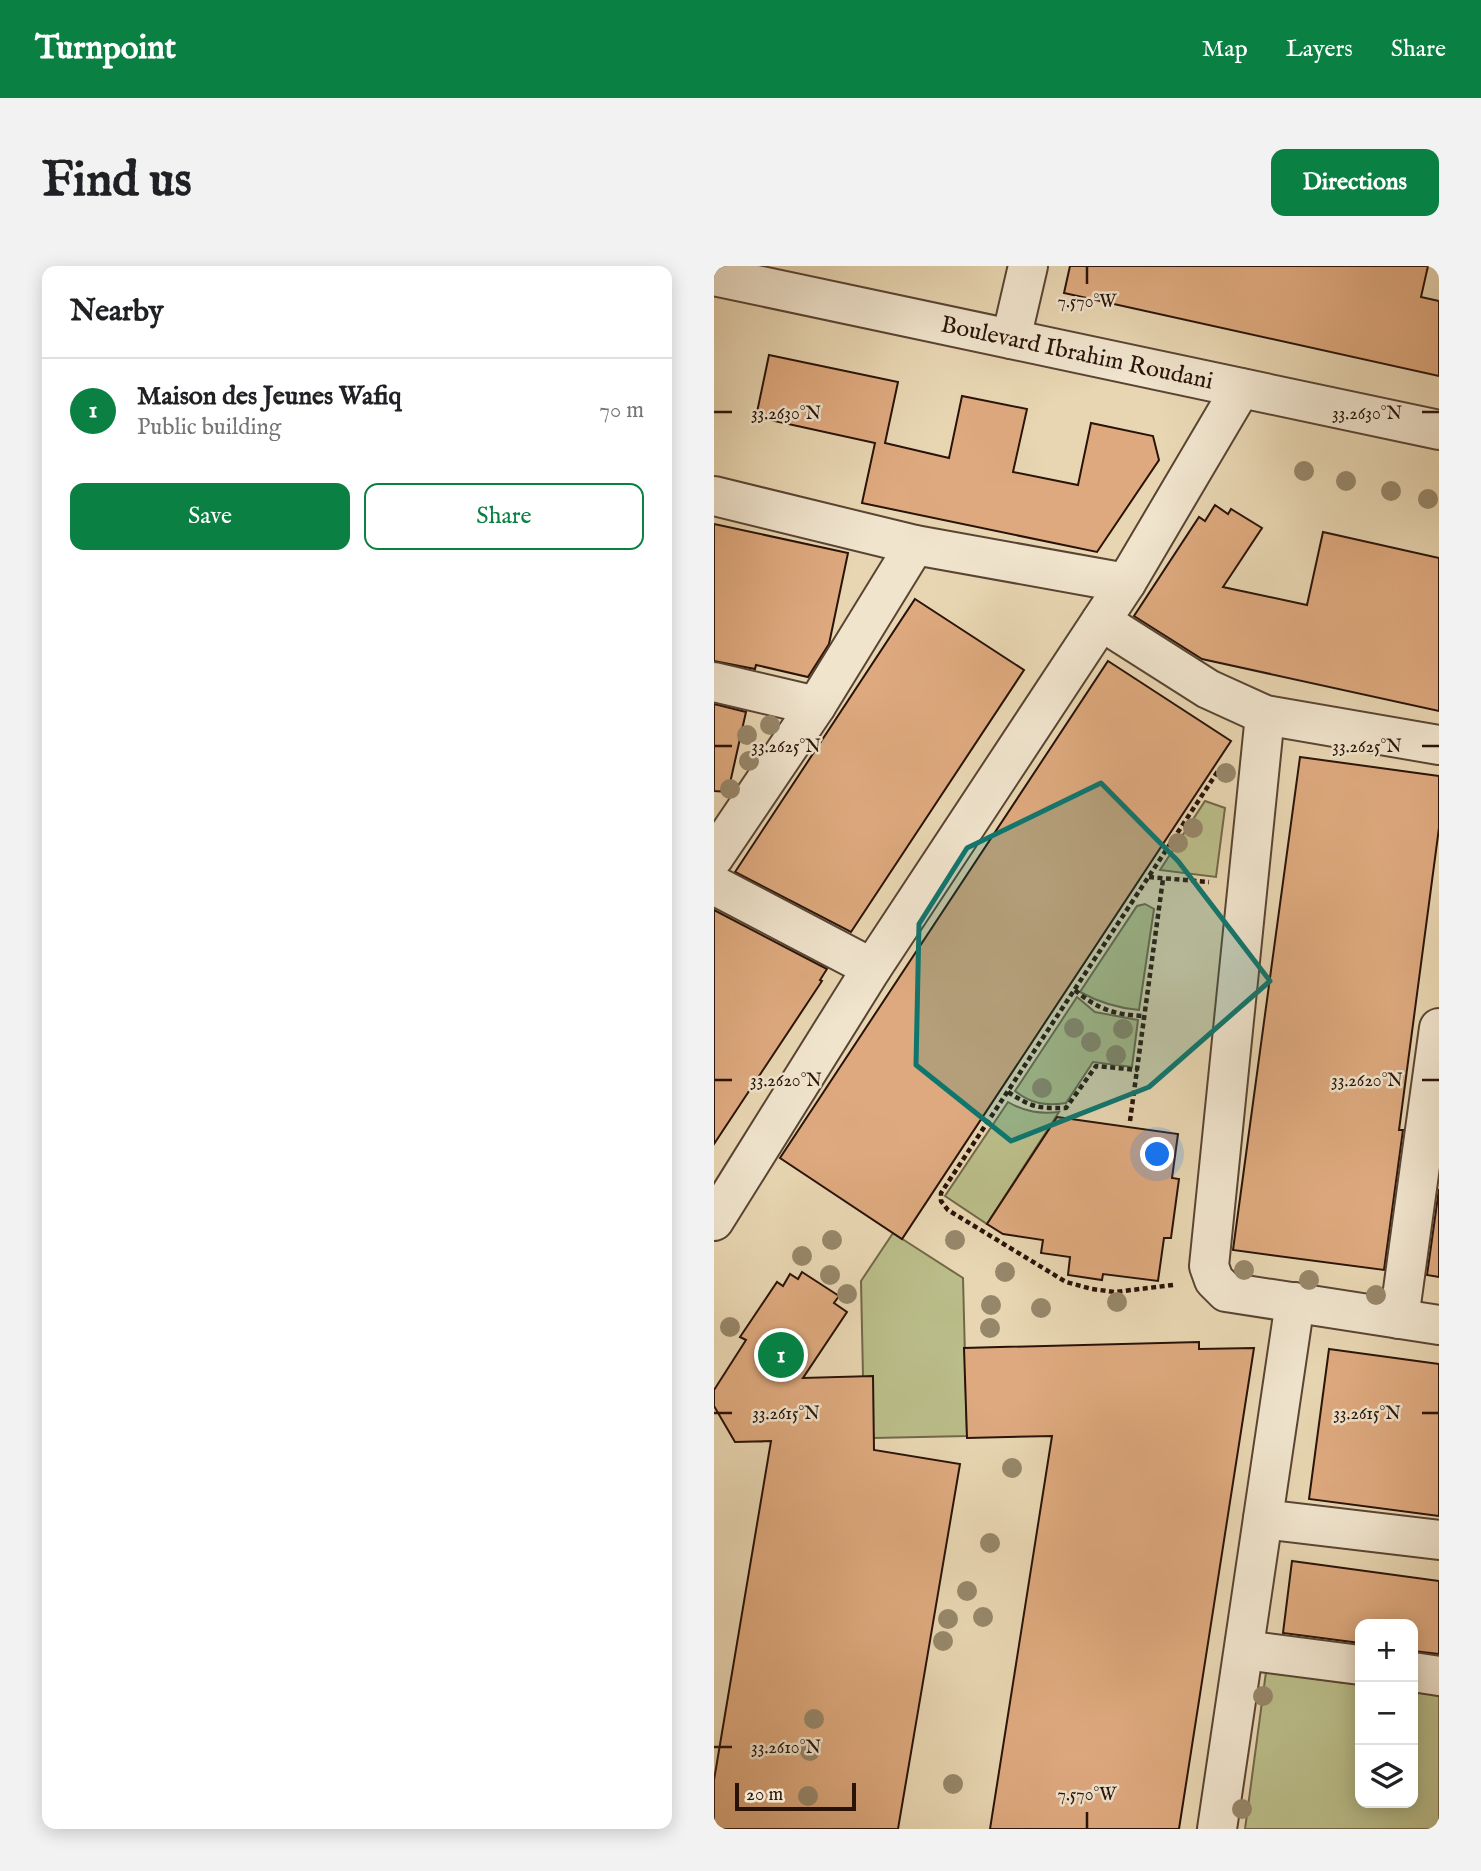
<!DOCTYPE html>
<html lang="en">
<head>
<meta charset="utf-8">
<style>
	body { margin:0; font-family:"IM FELL English",serif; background:#f2f2f2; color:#202124 }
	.controls { position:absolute; right:21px; bottom:21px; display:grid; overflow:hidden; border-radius:14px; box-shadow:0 4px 18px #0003 }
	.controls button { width:63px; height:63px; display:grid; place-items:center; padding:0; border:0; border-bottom:2px solid #e0e0e0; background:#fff; color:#202124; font:35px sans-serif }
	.scale { position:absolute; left:21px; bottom:18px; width:121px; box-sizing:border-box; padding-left:7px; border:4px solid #291309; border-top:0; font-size:19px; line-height:24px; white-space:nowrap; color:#291309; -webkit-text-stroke:5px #f0e4cd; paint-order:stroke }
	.you { position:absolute; left:444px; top:889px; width:24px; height:24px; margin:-18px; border:5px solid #fff; border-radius:50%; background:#1a73e8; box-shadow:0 0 0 10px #1a73e833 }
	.badge { display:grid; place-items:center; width:46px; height:46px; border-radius:50%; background:#0b8043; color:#fff; font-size:23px; font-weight:700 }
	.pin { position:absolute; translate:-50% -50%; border:4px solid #fff; box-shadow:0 2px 7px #0006 }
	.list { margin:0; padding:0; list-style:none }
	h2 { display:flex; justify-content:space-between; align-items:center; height:91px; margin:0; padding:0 28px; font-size:30px }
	h2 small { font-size:23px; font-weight:400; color:#757577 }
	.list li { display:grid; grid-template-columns:46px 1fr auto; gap:21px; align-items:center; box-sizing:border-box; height:105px; padding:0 28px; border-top:2px solid #e0e0e0 }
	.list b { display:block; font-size:26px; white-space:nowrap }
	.list p { margin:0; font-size:23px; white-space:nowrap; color:#757577 }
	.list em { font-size:23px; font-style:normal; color:#757577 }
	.actions { display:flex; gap:14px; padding:21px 28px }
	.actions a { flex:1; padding:16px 0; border:2px solid #0b8043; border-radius:14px; text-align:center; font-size:24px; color:#0b8043 }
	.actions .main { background:#0b8043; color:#fff }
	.icon { flex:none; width:38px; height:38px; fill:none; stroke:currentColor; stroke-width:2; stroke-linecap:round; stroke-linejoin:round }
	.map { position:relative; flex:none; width:725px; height:1563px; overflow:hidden; border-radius:14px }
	header { display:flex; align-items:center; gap:42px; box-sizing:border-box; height:98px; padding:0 35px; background:#0b8043; color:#fff }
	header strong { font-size:33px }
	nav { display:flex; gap:38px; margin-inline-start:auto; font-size:24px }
	.intro { display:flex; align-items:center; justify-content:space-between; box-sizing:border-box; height:168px; padding:0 42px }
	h1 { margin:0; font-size:49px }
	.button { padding:18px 32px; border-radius:14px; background:#0b8043; color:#fff; font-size:24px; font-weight:700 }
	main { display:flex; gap:42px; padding:0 42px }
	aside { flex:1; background:#fff; border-radius:14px; box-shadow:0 4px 18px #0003 }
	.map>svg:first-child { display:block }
	.green { fill:#babd89; stroke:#726849; stroke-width:2 }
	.building { fill:#dea97e; stroke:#291309; stroke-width:2 }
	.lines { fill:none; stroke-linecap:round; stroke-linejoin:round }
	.minor-casing { stroke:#594433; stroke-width:42 }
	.tertiary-casing { stroke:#594433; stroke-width:42 }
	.path { stroke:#291309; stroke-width:4.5; stroke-dasharray:5 3.5; stroke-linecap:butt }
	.minor { stroke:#f0e4cd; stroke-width:38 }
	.tertiary { stroke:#f0e4cd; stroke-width:38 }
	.tree { fill:#97876a }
	.marked { fill:#0f766e; fill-opacity:0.2; stroke:#0f766e; stroke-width:5; stroke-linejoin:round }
	.ticks { fill:none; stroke:#291309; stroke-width:2.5 }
	.labels { text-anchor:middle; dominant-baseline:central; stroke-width:5; stroke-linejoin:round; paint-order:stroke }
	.street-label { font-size:24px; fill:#291309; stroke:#f0e4cd }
	.ticks-label { font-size:18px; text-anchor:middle; fill:#291309; stroke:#f0e4cd; stroke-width:5; stroke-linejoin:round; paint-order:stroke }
</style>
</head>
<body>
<header>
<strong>Turnpoint</strong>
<nav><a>Map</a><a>Layers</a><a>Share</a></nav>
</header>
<div class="intro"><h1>Find us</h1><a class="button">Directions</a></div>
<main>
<aside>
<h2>Nearby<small></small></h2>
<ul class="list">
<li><span class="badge">1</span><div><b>Maison des Jeunes Wafiq</b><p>Public building</p></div><em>70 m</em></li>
</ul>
<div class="actions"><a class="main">Save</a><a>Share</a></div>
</aside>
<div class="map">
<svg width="725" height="1563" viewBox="0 0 725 1563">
	<rect width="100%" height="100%" fill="#e8d6b2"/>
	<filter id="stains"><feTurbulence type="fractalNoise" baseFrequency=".00286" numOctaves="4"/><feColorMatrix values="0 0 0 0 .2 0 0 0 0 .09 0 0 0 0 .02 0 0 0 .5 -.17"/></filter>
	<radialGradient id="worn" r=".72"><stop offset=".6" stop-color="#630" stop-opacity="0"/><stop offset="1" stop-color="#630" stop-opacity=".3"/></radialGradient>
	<g class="green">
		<path d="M 491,535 L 511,542 L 502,611 L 446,604 Z"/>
		<path d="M 431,638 L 440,643 L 425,744 C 403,742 386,737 366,726 L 423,640 Z"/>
		<path d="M 363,731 L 381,746 L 424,754 L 418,801 L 379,796 L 352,837 C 332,840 317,838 301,825 Z"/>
		<path d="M 294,836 C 311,846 326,848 345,846 L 273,958 L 231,930 Z"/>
		<path d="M 179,967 L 249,1012 L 253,1170 L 160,1172 L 149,1110 L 147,1015 Z"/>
		<path d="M 552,1406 L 646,1419 L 646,1537 L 699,1537 L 699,1426 L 725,1429 L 725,1563 L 531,1563 Z"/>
	</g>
	<g class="building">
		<path d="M 356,0 L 714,0 L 707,31 L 725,35 L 725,110 L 350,27 Z"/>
		<path d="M 55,89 L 184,116 L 171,177 L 235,192 L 248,130 L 313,143 L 299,206 L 364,219 L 377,157 L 439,170 L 445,194 L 383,286 L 148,237 L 161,177 L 42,151 Z"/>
		<path d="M 501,239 L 514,248 L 517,243 L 548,262 L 509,321 L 593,339 L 609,266 L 725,292 L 725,445 L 488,393 L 420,350 L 485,251 L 491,255 Z"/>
		<path d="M 0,258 L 134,287 L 115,378 L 94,411 L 42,399 L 41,403 L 0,395 Z"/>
		<path d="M 201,333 L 310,404 L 137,666 L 21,606 Z"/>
		<path d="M 394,395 L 517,475 L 188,973 L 66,892 Z"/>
		<path d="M 0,438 L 32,446 L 14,526 L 0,525 Z"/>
		<path d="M 586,491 L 725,510 L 725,562 L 685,864 L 689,864 L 670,1004 L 519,984 Z"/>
		<path d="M 0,644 L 113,703 L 106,714 L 108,715 L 0,878 Z"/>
		<path d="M 343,851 L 464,868 L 458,912 L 465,913 L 457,972 L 450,972 L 444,1015 L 389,1008 L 388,1014 L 354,1009 L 356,991 L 327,987 L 329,974 L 289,968 L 273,958 Z"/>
		<path d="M 725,923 L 725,1011 L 713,1009 Z"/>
		<path d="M 88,1006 L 125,1030 L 120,1037 L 133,1046 L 89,1112 L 159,1110 L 160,1184 L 246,1198 L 184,1563 L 0,1563 L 0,1514 L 57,1175 L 21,1176 L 0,1140 L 0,1124 L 32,1074 L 26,1071 L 63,1016 L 69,1020 L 76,1008 L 84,1013 Z"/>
		<path d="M 485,1076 L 485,1083 L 540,1082 L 465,1563 L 276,1563 L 338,1170 L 253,1172 L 250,1082 Z"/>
		<path d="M 615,1083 L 725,1098 L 725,1250 L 595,1233 Z"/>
		<path d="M 578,1295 L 725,1315 L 725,1388 L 699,1385 L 699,1358 L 646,1358 L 646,1377 L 569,1367 Z"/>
	</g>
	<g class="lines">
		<g class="minor-casing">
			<g id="minor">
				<path d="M 297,73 L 314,0"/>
				<path d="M 0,230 L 201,279 L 412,317"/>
				<path d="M 387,355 L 494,423 L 551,449 L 725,479"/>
				<path d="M 0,416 L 102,440"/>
				<path d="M 551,449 L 495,1000 L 500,1014 L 512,1026 L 725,1059"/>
				<path d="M 0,591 L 102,440 L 201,279"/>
				<path d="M 0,619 L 158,702"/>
				<path d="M 0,955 L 158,702 L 412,317 L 527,122"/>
				<path d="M 685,1053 L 725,762"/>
				<path d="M 549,1253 L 725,1274"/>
				<path d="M 530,1384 L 646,1399"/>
				<path d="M 699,1406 L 725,1410"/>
				<path d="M 503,1563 L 581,1036"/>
			</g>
		</g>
		<g class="tertiary-casing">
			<g id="tertiary">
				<path id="s1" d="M 0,10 L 725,164"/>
			</g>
		</g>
		<g class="path">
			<path d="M 435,611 L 495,616"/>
			<path d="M 361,724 C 383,743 401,749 430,750"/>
			<path d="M 294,826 C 319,842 323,842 352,842 L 382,800 L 424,804"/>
			<path d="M 416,855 L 449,613"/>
			<path d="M 459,1019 L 401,1026 L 378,1023 L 352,1016 L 234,944 L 227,935 L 227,927 L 504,505"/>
		</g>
		<use href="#minor" class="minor"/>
		<use href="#tertiary" class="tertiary"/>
	</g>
	<g class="tree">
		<circle cx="590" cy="205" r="10"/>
		<circle cx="632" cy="215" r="10"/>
		<circle cx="677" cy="225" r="10"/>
		<circle cx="714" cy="233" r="10"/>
		<circle cx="56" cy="459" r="10"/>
		<circle cx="33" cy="469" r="10"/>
		<circle cx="35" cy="495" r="10"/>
		<circle cx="512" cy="507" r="10"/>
		<circle cx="16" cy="523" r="10"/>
		<circle cx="479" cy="562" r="10"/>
		<circle cx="464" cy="577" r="10"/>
		<circle cx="360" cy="762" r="10"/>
		<circle cx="409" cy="763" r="10"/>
		<circle cx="377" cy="776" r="10"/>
		<circle cx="402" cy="789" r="10"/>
		<circle cx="328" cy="822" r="10"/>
		<circle cx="118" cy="974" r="10"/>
		<circle cx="241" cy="974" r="10"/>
		<circle cx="88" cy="990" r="10"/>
		<circle cx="530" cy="1004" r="10"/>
		<circle cx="291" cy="1006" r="10"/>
		<circle cx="116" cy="1009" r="10"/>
		<circle cx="595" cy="1014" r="10"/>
		<circle cx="133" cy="1028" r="10"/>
		<circle cx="662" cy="1029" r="10"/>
		<circle cx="403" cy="1036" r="10"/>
		<circle cx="277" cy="1039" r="10"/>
		<circle cx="327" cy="1042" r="10"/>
		<circle cx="16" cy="1061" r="10"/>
		<circle cx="276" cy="1062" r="10"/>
		<circle cx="298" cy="1202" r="10"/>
		<circle cx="276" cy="1277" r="10"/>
		<circle cx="253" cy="1325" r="10"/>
		<circle cx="269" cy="1351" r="10"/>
		<circle cx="234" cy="1353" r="10"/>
		<circle cx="229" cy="1375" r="10"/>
		<circle cx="549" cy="1430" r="10"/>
		<circle cx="100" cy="1453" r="10"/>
		<circle cx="96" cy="1485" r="10"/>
		<circle cx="239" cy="1518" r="10"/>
		<circle cx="94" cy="1530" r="10"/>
		<circle cx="528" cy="1543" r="10"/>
	</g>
	<path class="marked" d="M 387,517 L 464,595 L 556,715 L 435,821 L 297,875 L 202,799 L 205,658 L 253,582 Z"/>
	<path class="ticks" d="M 373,0 L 373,18M 0,146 L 18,146M 708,146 L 725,146M 0,480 L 18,480M 708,480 L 725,480M 0,814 L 18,814M 708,814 L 725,814M 0,1147 L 18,1147M 708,1147 L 725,1147M 0,1481 L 18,1481M 373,1546 L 373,1563"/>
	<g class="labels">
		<g class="street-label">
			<text stroke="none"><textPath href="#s1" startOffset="371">Boulevard Ibrahim Roudani</textPath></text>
		</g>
	</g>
	<g class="ticks-label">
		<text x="373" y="41">7.570°W</text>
		<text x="72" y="153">33.2630°N</text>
		<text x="653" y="153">33.2630°N</text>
		<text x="72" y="486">33.2625°N</text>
		<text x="653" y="486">33.2625°N</text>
		<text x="72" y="820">33.2620°N</text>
		<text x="653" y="820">33.2620°N</text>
		<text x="72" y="1153">33.2615°N</text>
		<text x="653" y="1153">33.2615°N</text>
		<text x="72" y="1487">33.2610°N</text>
		<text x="373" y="1534">7.570°W</text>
	</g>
	<rect width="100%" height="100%" filter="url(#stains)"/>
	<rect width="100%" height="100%" fill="url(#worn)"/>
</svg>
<div class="controls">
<button>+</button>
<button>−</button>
<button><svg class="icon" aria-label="layers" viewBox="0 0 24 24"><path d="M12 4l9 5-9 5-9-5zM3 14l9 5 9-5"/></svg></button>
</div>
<div class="scale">20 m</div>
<div class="you"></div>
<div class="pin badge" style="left:67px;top:1089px">1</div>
</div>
</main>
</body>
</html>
